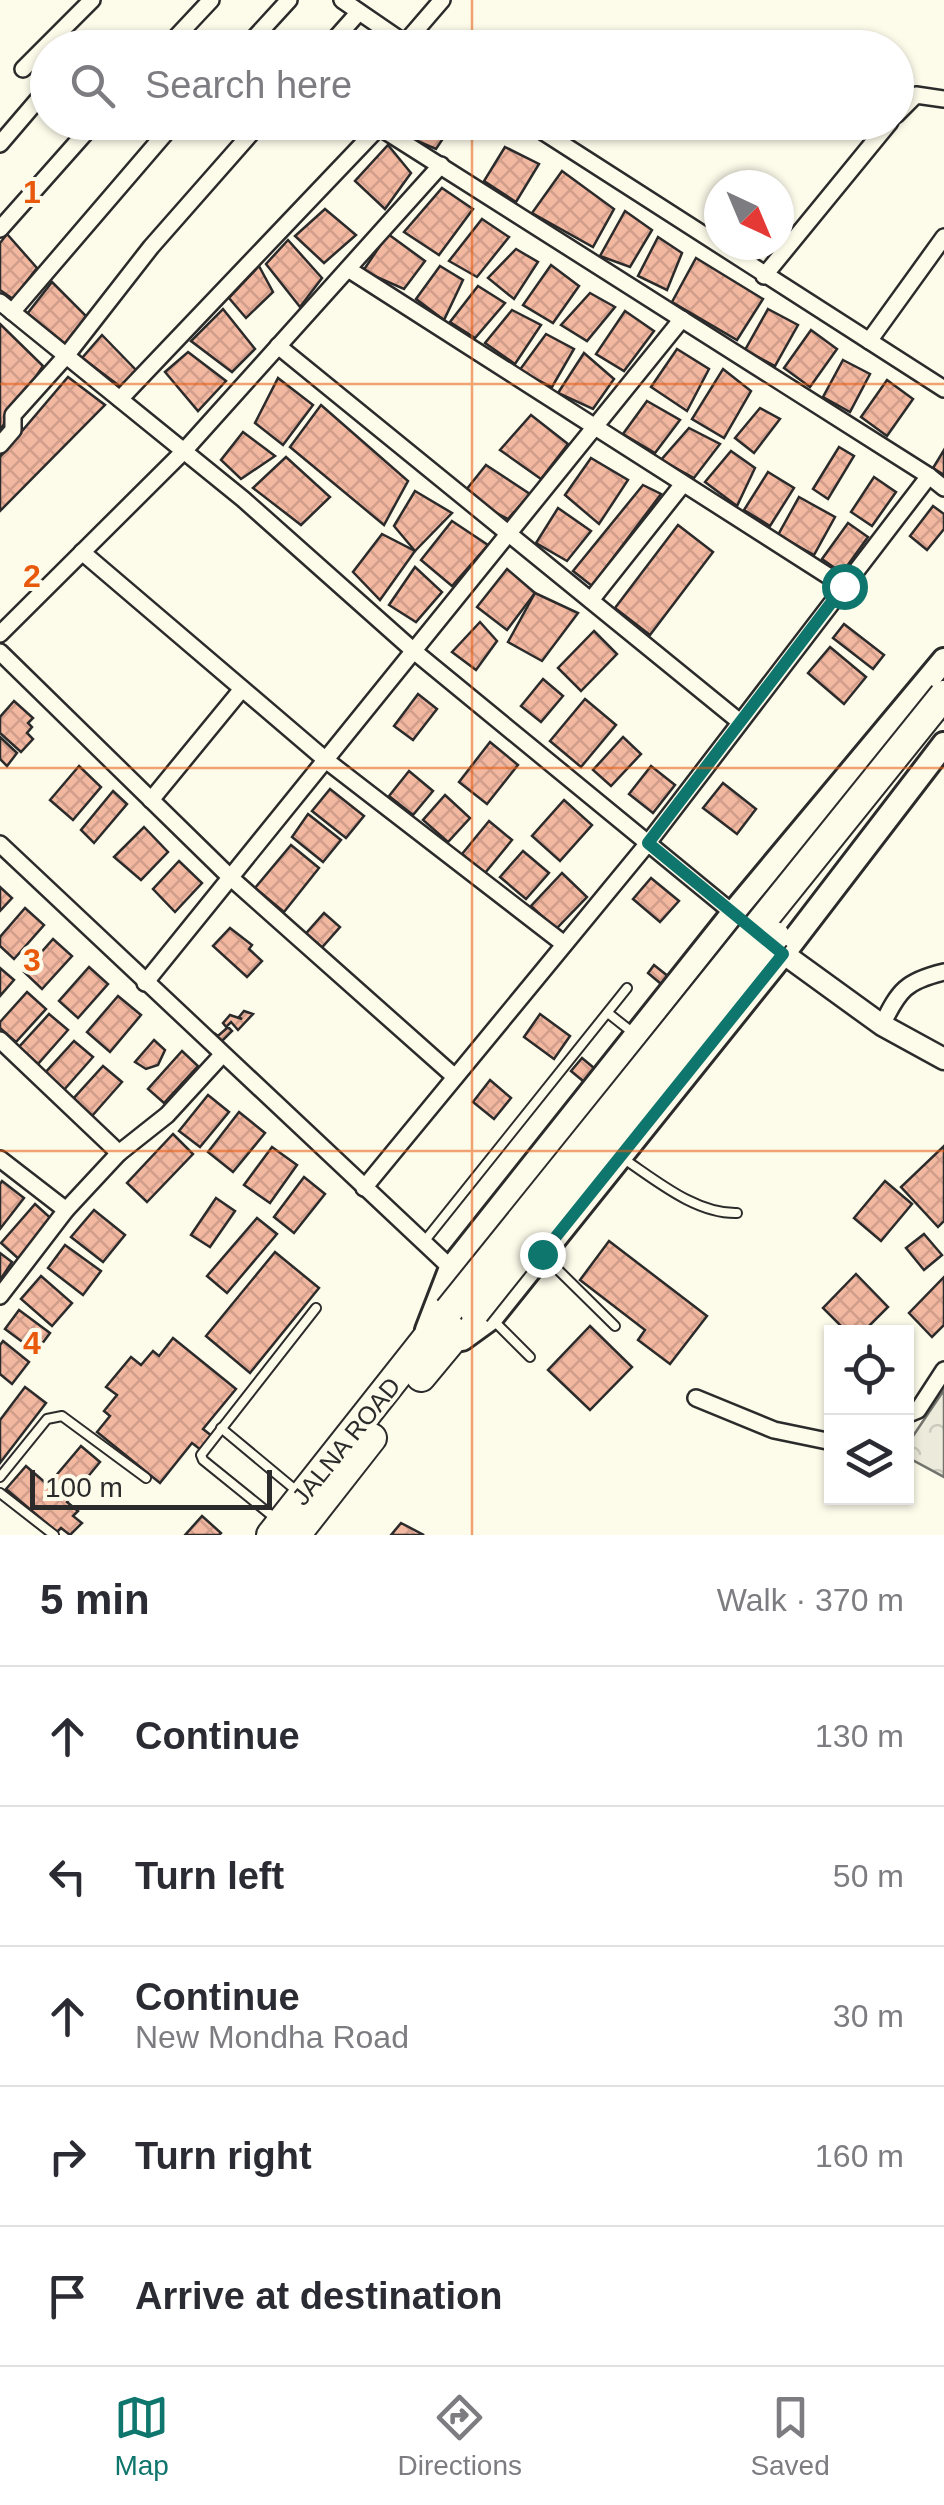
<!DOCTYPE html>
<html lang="en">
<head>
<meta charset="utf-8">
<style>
	body { margin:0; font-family:Helvetica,sans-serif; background:#f7f7f7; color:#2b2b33 }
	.controls { position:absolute; right:30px; bottom:30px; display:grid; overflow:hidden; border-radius:0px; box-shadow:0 2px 8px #0004 }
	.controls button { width:90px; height:90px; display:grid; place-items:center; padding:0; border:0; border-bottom:2px solid #e1e1e2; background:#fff; color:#2b2b33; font:50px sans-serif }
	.compass { position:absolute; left:704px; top:170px; width:90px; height:90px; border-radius:50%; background:#fff; box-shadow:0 2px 8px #0004; rotate:136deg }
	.scale { position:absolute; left:30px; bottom:25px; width:242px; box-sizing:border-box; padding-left:10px; border:5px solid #2b2b2b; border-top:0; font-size:28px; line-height:35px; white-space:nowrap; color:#2b2b2b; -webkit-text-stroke:8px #fdfbea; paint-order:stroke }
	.stop { position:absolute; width:30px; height:30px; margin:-22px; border:8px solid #0f766e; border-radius:50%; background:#fff }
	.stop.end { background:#0f766e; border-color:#fff; box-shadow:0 2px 10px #0008 }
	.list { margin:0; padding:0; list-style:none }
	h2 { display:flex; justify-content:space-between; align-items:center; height:130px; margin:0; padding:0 40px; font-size:42px }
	h2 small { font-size:32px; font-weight:400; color:#7c7c81 }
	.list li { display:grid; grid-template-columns:65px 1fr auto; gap:30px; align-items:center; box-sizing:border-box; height:140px; padding:0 40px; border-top:2px solid #e1e1e2 }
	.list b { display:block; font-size:38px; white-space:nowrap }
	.list p { margin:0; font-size:32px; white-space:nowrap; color:#7c7c81 }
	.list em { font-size:32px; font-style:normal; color:#7c7c81 }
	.icon { flex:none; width:55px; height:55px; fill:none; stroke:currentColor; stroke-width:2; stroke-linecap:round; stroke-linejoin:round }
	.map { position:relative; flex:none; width:944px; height:1535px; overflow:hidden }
	.search { position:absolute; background:#fff; box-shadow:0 2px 8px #0004; left:30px; right:30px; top:30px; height:110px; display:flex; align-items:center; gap:25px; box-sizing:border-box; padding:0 35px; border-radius:55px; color:#7c7c81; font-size:38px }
	.sheet { height:830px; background:#fff }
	nav { display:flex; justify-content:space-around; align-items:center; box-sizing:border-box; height:140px; border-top:2px solid #e1e1e2; background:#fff; font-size:28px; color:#7c7c81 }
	nav a { display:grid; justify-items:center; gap:5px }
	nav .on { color:#0f766e }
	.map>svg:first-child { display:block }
	.park { fill:url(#park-crowns); stroke:#74746e; stroke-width:2.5 }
	.building { fill:url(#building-cross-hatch); stroke:#2b2b2b; stroke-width:2.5 }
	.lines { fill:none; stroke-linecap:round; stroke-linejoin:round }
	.lane-casing { stroke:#2b2b2b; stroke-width:12 }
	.street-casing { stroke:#2b2b2b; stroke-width:20 }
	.secondary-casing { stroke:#2b2b2b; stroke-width:25 }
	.primary-casing { stroke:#2b2b2b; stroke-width:28 }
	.highway-casing { stroke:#2b2b2b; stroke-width:32 }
	.lane { stroke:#fdfbea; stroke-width:8 }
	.street { stroke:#fdfbea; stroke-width:15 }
	.secondary { stroke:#fdfbea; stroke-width:20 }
	.primary { stroke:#fdfbea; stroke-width:22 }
	.highway { stroke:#fdfbea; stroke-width:28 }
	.highway-bridge-casing { stroke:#2b2b2b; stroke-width:32; stroke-linecap:butt }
	.highway-bridge { stroke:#fdfbea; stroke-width:28 }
	.route { stroke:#0f766e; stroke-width:12 }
	.grid { fill:none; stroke:#e8590c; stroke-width:2.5; stroke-opacity:0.55 }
	.labels { text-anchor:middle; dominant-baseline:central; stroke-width:8; stroke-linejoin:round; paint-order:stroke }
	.street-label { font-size:25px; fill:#2b2b2b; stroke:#fdfbea }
	.grid-label { font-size:32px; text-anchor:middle; font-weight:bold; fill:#e8590c; stroke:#fdfbea; stroke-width:8; stroke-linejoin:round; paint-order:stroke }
</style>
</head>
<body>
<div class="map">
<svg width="944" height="1535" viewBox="0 0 944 1535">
	<defs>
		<pattern id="park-crowns" width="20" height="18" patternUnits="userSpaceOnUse" patternTransform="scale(2.5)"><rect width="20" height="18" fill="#ecebdb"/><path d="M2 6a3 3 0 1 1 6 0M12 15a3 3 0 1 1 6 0" fill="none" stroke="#cbcabc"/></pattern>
		<pattern id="building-cross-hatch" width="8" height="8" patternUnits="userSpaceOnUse" patternTransform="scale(2.5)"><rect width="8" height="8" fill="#f2b8a0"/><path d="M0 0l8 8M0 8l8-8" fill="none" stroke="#d09e8a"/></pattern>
	</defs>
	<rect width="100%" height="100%" fill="#fdfbea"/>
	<path class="park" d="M 944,1390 L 944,1477 L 907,1457 L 907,1445 Z"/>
	<g class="building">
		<path d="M 406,122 L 454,122 L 436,149 L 401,134 Z"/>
		<path d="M 388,145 L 411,173 L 385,209 L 355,181 Z"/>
		<path d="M 505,147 L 539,164 L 516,202 L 484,181 Z"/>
		<path d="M 562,171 L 614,209 L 593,247 L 532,213 Z"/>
		<path d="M 442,188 L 473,209 L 439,255 L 404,232 Z"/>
		<path d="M 325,209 L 356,235 L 324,263 L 295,236 Z"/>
		<path d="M 625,211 L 652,230 L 630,267 L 600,256 Z"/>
		<path d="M 482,219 L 509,237 L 477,277 L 449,261 Z"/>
		<path d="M 7,234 L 37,268 L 13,299 L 0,290 L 0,243 Z"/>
		<path d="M 388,234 L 425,261 L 404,289 L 363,271 Z"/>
		<path d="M 658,237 L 682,253 L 667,290 L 638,276 Z"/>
		<path d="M 288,240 L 322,278 L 300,307 L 266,264 Z"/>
		<path d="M 516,249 L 538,262 L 514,299 L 488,278 Z"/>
		<path d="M 696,258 L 763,299 L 737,340 L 672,302 Z"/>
		<path d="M 551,265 L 579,286 L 553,323 L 523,305 Z"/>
		<path d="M 259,266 L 273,292 L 246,318 L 229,298 Z"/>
		<path d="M 440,266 L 463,280 L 444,320 L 416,299 Z"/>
		<path d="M 52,282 L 88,318 L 65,344 L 27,314 Z"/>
		<path d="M 478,286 L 505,303 L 475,338 L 450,322 Z"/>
		<path d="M 590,293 L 615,307 L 587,341 L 561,325 Z"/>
		<path d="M 223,309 L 255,349 L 232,372 L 191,341 Z"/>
		<path d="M 768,309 L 798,325 L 775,366 L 745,350 Z"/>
		<path d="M 512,310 L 541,325 L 515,364 L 485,343 Z"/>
		<path d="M 625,311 L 654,331 L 624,371 L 596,354 Z"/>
		<path d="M 0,324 L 43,366 L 0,430 Z"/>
		<path d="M 811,330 L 837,349 L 810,387 L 784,368 Z"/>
		<path d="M 546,334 L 574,349 L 552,387 L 519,371 Z"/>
		<path d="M 102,335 L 136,370 L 121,387 L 82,358 Z"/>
		<path d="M 677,349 L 709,369 L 687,411 L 651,387 Z"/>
		<path d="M 188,352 L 226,381 L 198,411 L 165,372 Z"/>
		<path d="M 584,353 L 614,379 L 593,409 L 558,393 Z"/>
		<path d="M 843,360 L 870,374 L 850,412 L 823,397 Z"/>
		<path d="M 723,369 L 751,391 L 724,438 L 692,419 Z"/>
		<path d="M 68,377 L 105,405 L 0,511 L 0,457 Z"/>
		<path d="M 278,378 L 313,405 L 283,445 L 255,423 Z"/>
		<path d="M 887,380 L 913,399 L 887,436 L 861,417 Z"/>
		<path d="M 647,401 L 680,420 L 655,453 L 623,434 Z"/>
		<path d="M 321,405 L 408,481 L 384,525 L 290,447 Z"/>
		<path d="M 760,408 L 780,419 L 754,453 L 735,438 Z"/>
		<path d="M 531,415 L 568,444 L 541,479 L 500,450 Z"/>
		<path d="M 689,428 L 720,444 L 694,478 L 661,460 Z"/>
		<path d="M 243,432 L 275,456 L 241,479 L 221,460 Z"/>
		<path d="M 839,447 L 854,456 L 828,499 L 813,489 Z"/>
		<path d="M 944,450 L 944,475 L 933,468 Z"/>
		<path d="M 731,451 L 755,468 L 737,506 L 705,482 Z"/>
		<path d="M 286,457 L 330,497 L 301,525 L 253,488 Z"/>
		<path d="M 591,458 L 628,480 L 599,524 L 565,495 Z"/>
		<path d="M 486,465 L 530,494 L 508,519 L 462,495 Z"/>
		<path d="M 768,472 L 794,488 L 770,526 L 744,510 Z"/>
		<path d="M 874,477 L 896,492 L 872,526 L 851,512 Z"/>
		<path d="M 643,485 L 661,494 L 592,586 L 573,571 Z"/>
		<path d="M 415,491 L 452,513 L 415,551 L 394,526 Z"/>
		<path d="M 799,497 L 835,517 L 814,555 L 778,535 Z"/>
		<path d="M 933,506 L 944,514 L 944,529 L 927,550 L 910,536 Z"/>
		<path d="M 558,508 L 591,531 L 567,561 L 536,543 Z"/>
		<path d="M 452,521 L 488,545 L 452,586 L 421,560 Z"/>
		<path d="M 848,523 L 868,537 L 842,573 L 822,559 Z"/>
		<path d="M 678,525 L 713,552 L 650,635 L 615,608 Z"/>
		<path d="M 382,534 L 415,551 L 380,600 L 353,572 Z"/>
		<path d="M 415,567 L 442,592 L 416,622 L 389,605 Z"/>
		<path d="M 507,569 L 535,593 L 507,630 L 477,607 Z"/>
		<path d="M 535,593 L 578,613 L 542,661 L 508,642 Z"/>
		<path d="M 480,622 L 497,641 L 476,670 L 452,652 Z"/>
		<path d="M 844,624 L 884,655 L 873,669 L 833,638 Z"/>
		<path d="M 594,631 L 617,654 L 581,691 L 558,668 Z"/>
		<path d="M 830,647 L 866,677 L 844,704 L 808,673 Z"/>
		<path d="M 543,679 L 563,696 L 541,722 L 521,706 Z"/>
		<path d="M 418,694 L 437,709 L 413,740 L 394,726 Z"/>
		<path d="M 585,699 L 616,725 L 581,767 L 550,741 Z"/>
		<path d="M 14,701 L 33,718 L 28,723 L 32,727 L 27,733 L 33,739 L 21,752 L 0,733 L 0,717 Z"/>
		<path d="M 0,737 L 17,753 L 7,766 L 0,759 Z"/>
		<path d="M 623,737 L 641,754 L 611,786 L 593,770 Z"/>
		<path d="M 490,742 L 518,765 L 487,804 L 459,782 Z"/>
		<path d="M 79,766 L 101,787 L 73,820 L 50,800 Z"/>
		<path d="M 651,766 L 675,785 L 653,813 L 629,794 Z"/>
		<path d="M 409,771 L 433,791 L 413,815 L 389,796 Z"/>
		<path d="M 723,783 L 756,809 L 737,834 L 703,808 Z"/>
		<path d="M 330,789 L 364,816 L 346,838 L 312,811 Z"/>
		<path d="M 113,791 L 127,804 L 94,843 L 81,830 Z"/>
		<path d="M 445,795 L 470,818 L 448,842 L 423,820 Z"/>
		<path d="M 564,800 L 592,825 L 560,861 L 532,836 Z"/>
		<path d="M 308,814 L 341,840 L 323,862 L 292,837 Z"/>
		<path d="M 489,821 L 512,840 L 485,873 L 462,854 Z"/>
		<path d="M 144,827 L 168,852 L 141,880 L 114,857 Z"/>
		<path d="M 291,845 L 319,868 L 284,912 L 255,888 Z"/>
		<path d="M 523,851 L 549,873 L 526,899 L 500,877 Z"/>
		<path d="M 179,861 L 202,883 L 175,912 L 153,889 Z"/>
		<path d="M 562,873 L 587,897 L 556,929 L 531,906 Z"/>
		<path d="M 651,878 L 679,901 L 660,922 L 633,899 Z"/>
		<path d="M 0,887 L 12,898 L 0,911 Z"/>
		<path d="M 25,908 L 44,925 L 14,959 L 0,946 L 0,937 Z"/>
		<path d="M 324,913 L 340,927 L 318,952 L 302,938 Z"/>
		<path d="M 230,928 L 252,945 L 249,949 L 262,961 L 247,977 L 213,946 Z"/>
		<path d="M 53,939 L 72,956 L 42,989 L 24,972 Z"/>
		<path d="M 654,965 L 674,981 L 667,989 L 648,973 Z"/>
		<path d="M 89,967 L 108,984 L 78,1018 L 59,1001 Z"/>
		<path d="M 0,968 L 14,980 L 0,996 Z"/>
		<path d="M 27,992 L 46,1009 L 16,1042 L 0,1028 L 0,1022 Z"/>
		<path d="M 118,996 L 141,1015 L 110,1052 L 87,1032 Z"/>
		<path d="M 244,1011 L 253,1014 L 238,1030 L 231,1022 L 227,1026 L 232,1031 L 222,1041 L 214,1033 L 218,1036 L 227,1028 L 223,1023 L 230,1015 L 242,1019 L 239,1017 Z"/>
		<path d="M 49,1014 L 68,1030 L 38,1064 L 19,1047 Z"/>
		<path d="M 540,1014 L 570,1036 L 554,1059 L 524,1037 Z"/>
		<path d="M 154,1040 L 165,1050 L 158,1065 L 146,1069 L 135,1062 Z"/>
		<path d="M 74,1041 L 93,1057 L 63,1091 L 44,1074 Z"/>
		<path d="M 182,1051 L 198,1066 L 164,1103 L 148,1089 Z"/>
		<path d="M 582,1058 L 600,1073 L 589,1086 L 571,1071 Z"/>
		<path d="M 103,1066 L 122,1082 L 92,1116 L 73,1099 Z"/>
		<path d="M 490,1080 L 511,1098 L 494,1119 L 473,1102 Z"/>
		<path d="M 208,1095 L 229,1112 L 200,1147 L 179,1131 Z"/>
		<path d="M 239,1112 L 265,1133 L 233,1172 L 208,1152 Z"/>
		<path d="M 173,1134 L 193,1154 L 147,1202 L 127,1183 Z"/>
		<path d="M 944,1146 L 944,1221 L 938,1227 L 901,1187 Z"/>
		<path d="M 272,1147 L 297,1165 L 270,1203 L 244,1185 Z"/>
		<path d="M 304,1177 L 325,1194 L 294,1233 L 274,1217 Z"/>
		<path d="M 2,1181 L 24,1198 L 0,1229 L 0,1184 Z"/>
		<path d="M 885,1181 L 912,1204 L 881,1241 L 854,1218 Z"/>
		<path d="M 216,1198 L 235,1211 L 210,1247 L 191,1235 Z"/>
		<path d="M 35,1204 L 55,1222 L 21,1261 L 1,1243 Z"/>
		<path d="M 94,1210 L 125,1235 L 103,1262 L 71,1237 Z"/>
		<path d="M 257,1218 L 277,1234 L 227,1293 L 207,1276 Z"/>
		<path d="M 924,1234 L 942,1255 L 924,1270 L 906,1248 Z"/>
		<path d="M 609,1241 L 707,1316 L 670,1364 L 638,1340 L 645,1330 L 580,1280 Z"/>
		<path d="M 65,1245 L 101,1271 L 83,1295 L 48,1268 Z"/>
		<path d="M 275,1252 L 319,1288 L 250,1373 L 206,1336 Z"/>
		<path d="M 0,1253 L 12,1262 L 0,1280 Z"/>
		<path d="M 856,1274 L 888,1307 L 863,1332 L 847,1332 L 823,1308 Z"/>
		<path d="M 41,1276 L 72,1303 L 52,1326 L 21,1299 Z"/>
		<path d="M 944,1277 L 944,1325 L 932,1337 L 909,1313 Z"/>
		<path d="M 19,1310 L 50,1333 L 36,1352 L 5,1329 Z"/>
		<path d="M 590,1326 L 632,1367 L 590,1410 L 548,1370 Z"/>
		<path d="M 173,1338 L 236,1389 L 203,1429 L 212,1436 L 201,1450 L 192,1443 L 160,1483 L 97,1432 L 110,1416 L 104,1411 L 117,1395 L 106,1387 L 131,1357 L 141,1365 L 153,1351 L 159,1356 Z"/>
		<path d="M 3,1341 L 29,1362 L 12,1384 L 0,1374 L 0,1345 Z"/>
		<path d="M 25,1387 L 46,1403 L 0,1463 L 0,1420 Z"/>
		<path d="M 81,1446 L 100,1462 L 67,1502 L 78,1511 L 73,1516 L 82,1523 L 70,1535 L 61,1528 L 57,1532 L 6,1489 L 26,1466 L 48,1485 Z"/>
		<path d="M 202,1516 L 221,1533 L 219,1535 L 185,1535 Z"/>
		<path d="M 401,1523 L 424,1535 L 391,1535 Z"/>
	</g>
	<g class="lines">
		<g class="lane-casing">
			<g id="lane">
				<path d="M 608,1013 L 632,1032"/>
				<path d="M 624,1159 C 657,1181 696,1214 737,1213"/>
				<path d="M 423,1243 L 627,988"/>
				<path d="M 545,1257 L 615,1326"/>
				<path d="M 494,1321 L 530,1357"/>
				<path d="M 221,1428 L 298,1492"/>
				<path d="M 0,1477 L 47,1419 L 62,1416 L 146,1478"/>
				<path d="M 0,1493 L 54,1535"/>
				<path d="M 276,1519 L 203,1460 L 201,1455 L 316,1308"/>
			</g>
		</g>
		<g class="street-casing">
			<g id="street">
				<path d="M 342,0 L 412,48"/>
				<path d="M 405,43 L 442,0"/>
				<path d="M 166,48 L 211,0"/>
				<path d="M 245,48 L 289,0"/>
				<path d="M 327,48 L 359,12"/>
				<path d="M 23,69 L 92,0"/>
				<path d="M 896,115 L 916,95 L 944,99"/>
				<path d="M 528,122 L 944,389"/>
				<path d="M 0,144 L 47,89"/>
				<path d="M 0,229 L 95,122"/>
				<path d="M 348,269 L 844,586"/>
				<path d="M 764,276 L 890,122"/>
				<path d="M 0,302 L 243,499 L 415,652 L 733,913"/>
				<path d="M 12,312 L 175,122"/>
				<path d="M 869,341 L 944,237"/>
				<path d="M 278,346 L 740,722"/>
				<path d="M 120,399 L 379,127 L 929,476 L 944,488"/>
				<path d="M 0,445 L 13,430 L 13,415 L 66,356 L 151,247 L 261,122"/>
				<path d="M 82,552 L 327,761 L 564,944"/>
				<path d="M 591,600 L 683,484"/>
				<path d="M 0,634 L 184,451 L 441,165"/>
				<path d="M 0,652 L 231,878 L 455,1077"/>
				<path d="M 151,800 L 242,689"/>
				<path d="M 0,844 L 451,1268"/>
				<path d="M 145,983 L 682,319"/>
				<path d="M 882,1025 C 899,990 906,981 944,972"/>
				<path d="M 0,1040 L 119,1153"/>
				<path d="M 0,1159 L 66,1210"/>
				<path d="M 364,1188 L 648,843 L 929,476"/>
				<path d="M 0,1296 L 66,1210 L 119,1153 L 167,1115 L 222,1055"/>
				<path d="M 696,1398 L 774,1430 L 832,1442"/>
				<path d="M 906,1415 L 918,1410 L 944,1370"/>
			</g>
		</g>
		<g class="secondary-casing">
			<path id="secondary" d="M 773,946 L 882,1025 L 944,1059"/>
		</g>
		<g class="primary-casing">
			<g id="primary">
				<path d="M 427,1330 L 451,1268 L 733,913 L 944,660"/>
				<path d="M 462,1339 L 491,1318 L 783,954 L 944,744"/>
			</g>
		</g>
		<g class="highway-casing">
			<g id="highway">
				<path d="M 421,1377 L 475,1312"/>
				<path d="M 271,1535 L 449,1310"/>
				<path d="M 296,1535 L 372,1438"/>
			</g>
		</g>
		<use href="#lane" class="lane"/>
		<use href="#street" class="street"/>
		<use href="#secondary" class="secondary"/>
		<use href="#primary" class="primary"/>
		<use href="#highway" class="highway"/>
		<g class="highway-bridge-casing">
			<g id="highway-bridge">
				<path d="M 449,1310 L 944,695"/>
				<path d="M 475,1312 L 775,936"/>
			</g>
		</g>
		<use href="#highway-bridge" class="highway-bridge"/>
	</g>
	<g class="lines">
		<path class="route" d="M 542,1254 L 783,954 L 648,843 L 844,586"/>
	</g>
	<path class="grid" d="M 472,0 L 472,48M 472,122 L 472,1535M 0,384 L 944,384M 0,768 L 944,768M 0,1151 L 944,1151"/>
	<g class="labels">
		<g class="street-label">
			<text transform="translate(346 1441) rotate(-51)">JALNA ROAD</text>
		</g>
	</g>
	<g class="grid-label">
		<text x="32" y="203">1</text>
		<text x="32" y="587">2</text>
		<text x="32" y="971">3</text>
		<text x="32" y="1354">4</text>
	</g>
</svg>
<div class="controls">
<button><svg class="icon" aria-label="locate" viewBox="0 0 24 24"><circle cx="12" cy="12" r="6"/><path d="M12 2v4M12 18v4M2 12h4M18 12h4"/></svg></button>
<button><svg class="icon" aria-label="layers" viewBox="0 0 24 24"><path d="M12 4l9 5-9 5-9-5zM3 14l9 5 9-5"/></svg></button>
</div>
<svg class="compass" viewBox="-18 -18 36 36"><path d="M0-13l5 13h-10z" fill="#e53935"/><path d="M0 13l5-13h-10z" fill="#7c7c81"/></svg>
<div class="scale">100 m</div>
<div class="stop" style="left:844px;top:586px"></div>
<div class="stop end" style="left:542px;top:1254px"></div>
<div class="search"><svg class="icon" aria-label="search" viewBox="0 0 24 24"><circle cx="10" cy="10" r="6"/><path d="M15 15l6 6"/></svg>Search here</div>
</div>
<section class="sheet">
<h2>5 min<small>Walk · 370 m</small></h2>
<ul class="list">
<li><svg class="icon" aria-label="ahead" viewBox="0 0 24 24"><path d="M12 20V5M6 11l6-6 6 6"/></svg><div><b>Continue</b></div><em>130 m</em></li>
<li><svg class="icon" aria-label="left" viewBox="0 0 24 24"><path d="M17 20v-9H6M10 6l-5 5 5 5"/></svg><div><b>Turn left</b></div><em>50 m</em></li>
<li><svg class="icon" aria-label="ahead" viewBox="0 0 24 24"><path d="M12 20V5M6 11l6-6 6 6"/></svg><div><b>Continue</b><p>New Mondha Road</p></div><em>30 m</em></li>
<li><svg class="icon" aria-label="right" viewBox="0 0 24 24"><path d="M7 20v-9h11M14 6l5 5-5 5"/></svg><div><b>Turn right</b></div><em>160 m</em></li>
<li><svg class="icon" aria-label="arrive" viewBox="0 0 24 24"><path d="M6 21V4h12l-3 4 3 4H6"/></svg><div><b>Arrive at destination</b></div></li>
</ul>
</section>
<nav>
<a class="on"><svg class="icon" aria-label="map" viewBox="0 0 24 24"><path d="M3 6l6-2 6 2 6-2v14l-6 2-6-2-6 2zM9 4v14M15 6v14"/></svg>Map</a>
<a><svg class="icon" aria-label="directions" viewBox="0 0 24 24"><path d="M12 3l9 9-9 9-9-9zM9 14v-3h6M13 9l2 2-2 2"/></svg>Directions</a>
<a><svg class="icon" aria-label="saved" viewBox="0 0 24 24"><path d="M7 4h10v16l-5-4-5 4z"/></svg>Saved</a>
</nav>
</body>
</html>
